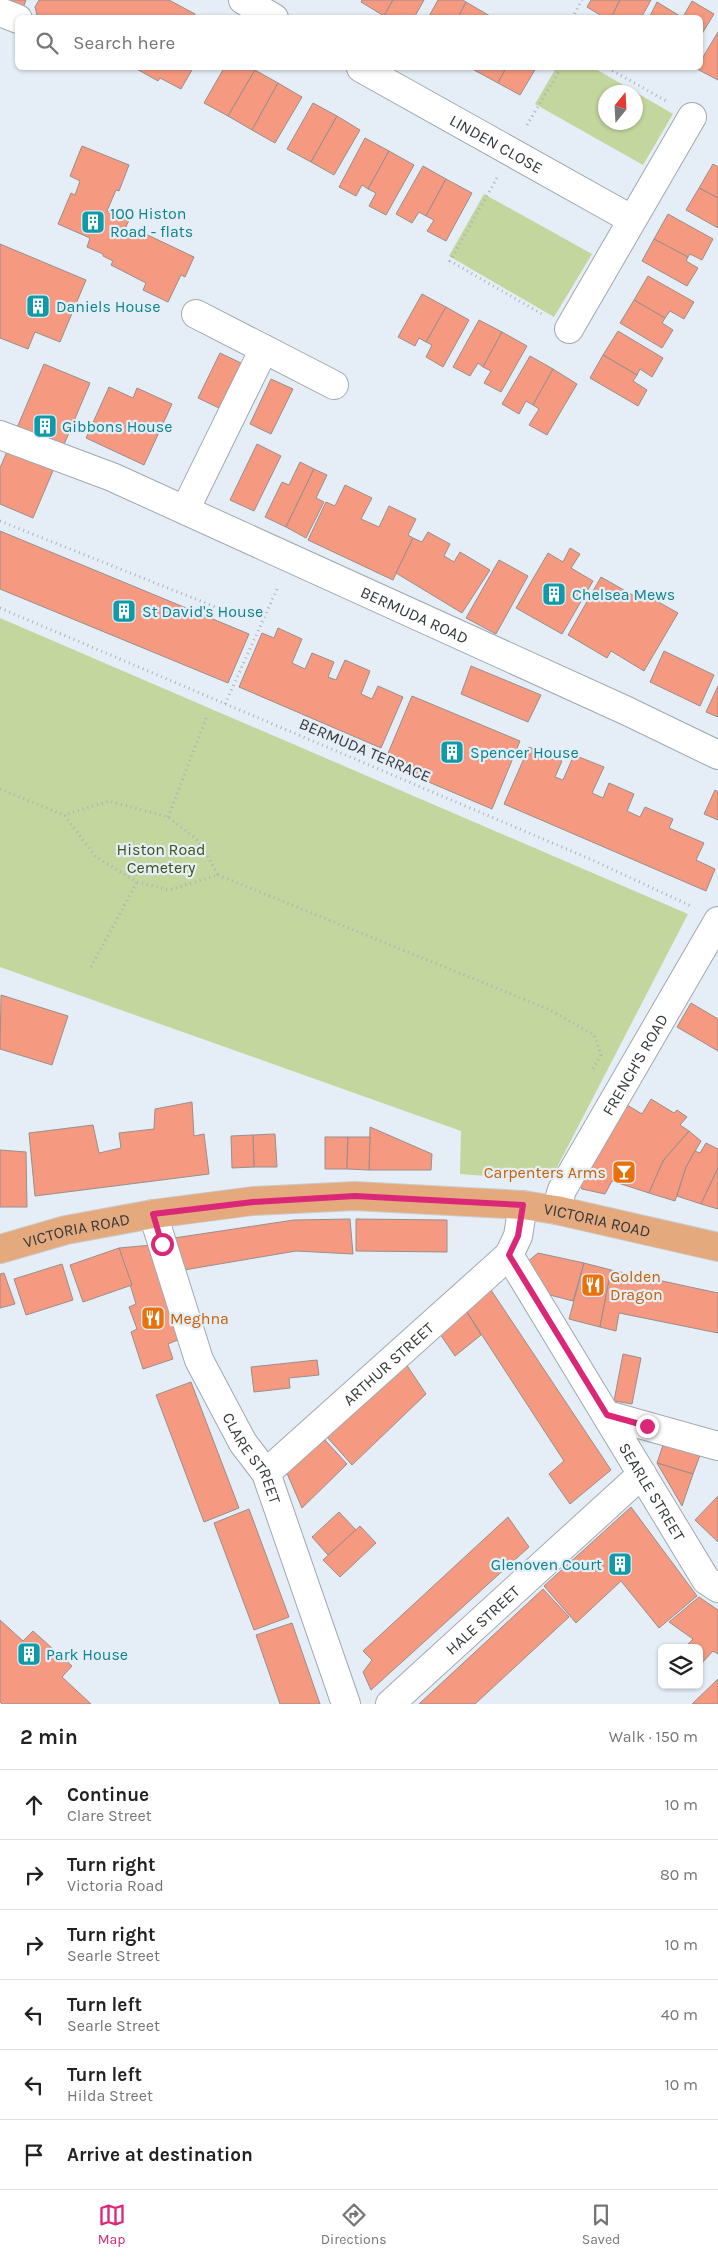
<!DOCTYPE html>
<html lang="en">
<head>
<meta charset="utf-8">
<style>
	body { margin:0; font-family:Karla,sans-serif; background:#f2f2f2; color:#222 }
	.controls { position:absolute; right:15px; bottom:15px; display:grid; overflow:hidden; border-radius:8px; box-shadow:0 1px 4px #0004 }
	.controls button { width:45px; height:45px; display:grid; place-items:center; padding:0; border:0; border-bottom:1px solid #e0e0e0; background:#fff; color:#222; font:25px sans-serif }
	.compass { position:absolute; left:598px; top:85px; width:45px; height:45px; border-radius:50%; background:#fff; box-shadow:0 1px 4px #0004; rotate:18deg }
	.stop { position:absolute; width:15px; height:15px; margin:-11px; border:4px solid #db2777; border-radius:50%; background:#fff }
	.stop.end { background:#db2777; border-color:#fff; box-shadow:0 1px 5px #0008 }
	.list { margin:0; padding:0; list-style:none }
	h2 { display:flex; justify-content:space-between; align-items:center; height:65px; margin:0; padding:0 20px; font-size:21px }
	h2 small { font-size:16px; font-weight:400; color:#767676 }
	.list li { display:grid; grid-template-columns:32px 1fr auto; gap:15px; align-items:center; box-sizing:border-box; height:70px; padding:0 20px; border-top:1px solid #e0e0e0 }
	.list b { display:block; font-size:19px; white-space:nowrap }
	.list p { margin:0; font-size:16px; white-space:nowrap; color:#767676 }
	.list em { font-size:16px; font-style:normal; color:#767676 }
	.icon { flex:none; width:28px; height:28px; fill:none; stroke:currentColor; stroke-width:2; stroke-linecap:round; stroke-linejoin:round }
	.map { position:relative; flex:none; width:718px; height:1704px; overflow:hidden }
	.search { position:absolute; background:#fff; box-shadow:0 1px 4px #0004; left:15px; right:15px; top:15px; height:55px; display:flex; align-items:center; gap:12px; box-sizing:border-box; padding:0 18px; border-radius:8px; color:#767676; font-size:19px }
	.sheet { height:485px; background:#fff }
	nav { display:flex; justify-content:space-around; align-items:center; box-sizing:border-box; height:70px; border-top:1px solid #e0e0e0; background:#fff; font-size:14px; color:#767676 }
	nav a { display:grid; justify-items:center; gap:2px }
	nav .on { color:#db2777 }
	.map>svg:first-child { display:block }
	.green { fill:#c2d69d; fill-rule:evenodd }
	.building { fill:#f59980; stroke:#998e8b }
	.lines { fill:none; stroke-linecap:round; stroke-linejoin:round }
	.minor-casing { stroke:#a0a9b0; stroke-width:30 }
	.major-casing { stroke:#cacbcc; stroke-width:30 }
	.path { stroke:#abb2b9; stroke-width:3; stroke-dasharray:1 4; stroke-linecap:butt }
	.minor { stroke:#fff; stroke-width:28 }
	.major { stroke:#e4a97d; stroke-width:28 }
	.route { stroke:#db2777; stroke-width:6 }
	.labels { text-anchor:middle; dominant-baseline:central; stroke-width:4.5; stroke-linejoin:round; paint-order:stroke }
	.street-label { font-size:16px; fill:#34383b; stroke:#e5eef6 }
	.culture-label { font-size:16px; fill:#0d838f; stroke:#e5eef6; text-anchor:start }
	.park-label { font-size:16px; fill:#405214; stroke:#e5eef6 }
	.food-label { font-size:16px; fill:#c56008; stroke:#e5eef6; text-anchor:start }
</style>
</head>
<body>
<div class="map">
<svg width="718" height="1704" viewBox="0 0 718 1704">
	<rect width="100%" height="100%" fill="#e5eef6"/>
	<g class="green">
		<path d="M 556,68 L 594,68 L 673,114 L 643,165 L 535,104 ZM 636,92 L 636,122 L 606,122 L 606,92 Z"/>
		<path d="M 484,194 L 592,254 L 554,317 L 449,256 Z"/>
		<path d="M 0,618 L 688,914 L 552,1177 L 540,1180 L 460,1174 L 461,1131 L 0,967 Z"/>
	</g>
	<g class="building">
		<path d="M 2,0 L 26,0 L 23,8 Z"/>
		<path d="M 39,0 L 169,0 L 195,14 L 193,18 L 41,18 L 37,15 L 35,7 Z"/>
		<path d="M 362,0 L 393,0 L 384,16 L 361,2 Z"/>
		<path d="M 393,0 L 424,0 L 414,18 L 388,18 L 384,16 Z"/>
		<path d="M 438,0 L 463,0 L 466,2 L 458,18 L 428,18 Z"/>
		<path d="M 591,0 L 620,0 L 611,18 L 605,18 L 587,7 Z"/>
		<path d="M 620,0 L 651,0 L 641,18 L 611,18 Z"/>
		<path d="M 692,1 L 714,14 L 700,37 L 700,18 L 679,18 L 680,16 L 683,17 Z"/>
		<path d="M 466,2 L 490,16 L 489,18 L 458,18 Z"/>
		<path d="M 657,2 L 680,16 L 679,18 L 649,18 Z"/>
		<path d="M 718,32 L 718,80 L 697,69 L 700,68 L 700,62 Z"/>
		<path d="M 135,68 L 193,68 L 181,89 L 160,78 L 158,81 Z"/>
		<path d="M 224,68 L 251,68 L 255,70 L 228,116 L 204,103 Z"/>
		<path d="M 476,68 L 506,68 L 498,83 L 474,70 Z"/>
		<path d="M 506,68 L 536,68 L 520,95 L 498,83 Z"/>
		<path d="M 255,70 L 278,83 L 252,130 L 228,116 Z"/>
		<path d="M 278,83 L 302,97 L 275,143 L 252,130 Z"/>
		<path d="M 313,103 L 337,116 L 311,162 L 287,149 Z"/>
		<path d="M 337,116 L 360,130 L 334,175 L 311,162 Z"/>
		<path d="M 365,138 L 389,151 L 368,189 L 362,185 L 356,196 L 339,187 Z"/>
		<path d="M 82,146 L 129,165 L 119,191 L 116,190 L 107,211 L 129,220 L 125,229 L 131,231 L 133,228 L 194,257 L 185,277 L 181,275 L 168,302 L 143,290 L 146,283 L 111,265 L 113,261 L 103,256 L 103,254 L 87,247 L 90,238 L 58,224 L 71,193 L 75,195 L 80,181 L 70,176 Z"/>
		<path d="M 389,151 L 414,165 L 386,215 L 369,206 L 376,193 L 368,189 Z"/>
		<path d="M 713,164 L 718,167 L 718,198 L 699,188 Z"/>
		<path d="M 423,166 L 446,179 L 426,216 L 419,212 L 412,223 L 396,214 Z"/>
		<path d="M 446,179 L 472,193 L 446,241 L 427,231 L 434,220 L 426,216 Z"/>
		<path d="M 699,188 L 718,198 L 718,228 L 686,210 Z"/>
		<path d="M 668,214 L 713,239 L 702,260 L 690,254 L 688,257 L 654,239 Z"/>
		<path d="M 654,239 L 688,257 L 686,261 L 698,268 L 687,286 L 642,261 Z"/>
		<path d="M 0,244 L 86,280 L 60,342 L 35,332 L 28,349 L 0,338 Z"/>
		<path d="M 648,276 L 694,302 L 684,319 L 670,311 L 665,318 L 634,300 Z"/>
		<path d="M 422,294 L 446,307 L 426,342 L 419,338 L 415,346 L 398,337 Z"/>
		<path d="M 634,300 L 665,318 L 662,323 L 673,330 L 662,348 L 620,323 Z"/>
		<path d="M 446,307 L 469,320 L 443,367 L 426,357 L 432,345 L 426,342 Z"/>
		<path d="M 479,320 L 502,332 L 483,367 L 478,363 L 470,376 L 453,367 Z"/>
		<path d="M 618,331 L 663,358 L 652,377 L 640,369 L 637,375 L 603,355 Z"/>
		<path d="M 502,332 L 527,346 L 501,392 L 484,383 L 491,371 L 483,367 Z"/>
		<path d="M 220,353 L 241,363 L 219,408 L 198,398 Z"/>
		<path d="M 603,355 L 637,375 L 633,381 L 647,390 L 638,406 L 590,378 Z"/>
		<path d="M 530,356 L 553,369 L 533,405 L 526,401 L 519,414 L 502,404 Z"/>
		<path d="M 44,364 L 90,383 L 33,518 L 0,504 L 0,468 Z"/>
		<path d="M 553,369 L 577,384 L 547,435 L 529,425 L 539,409 L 533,405 Z"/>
		<path d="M 271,379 L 293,389 L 271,434 L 250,424 Z"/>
		<path d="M 109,387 L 133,398 L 137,388 L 172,404 L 144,465 L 86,438 Z"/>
		<path d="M 257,444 L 281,456 L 254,511 L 230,500 Z"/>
		<path d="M 300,462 L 314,469 L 286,527 L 265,517 L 282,482 L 289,485 Z"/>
		<path d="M 314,469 L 327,475 L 316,498 L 324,502 L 306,538 L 286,527 Z"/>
		<path d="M 345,485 L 372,498 L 361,519 L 379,527 L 389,506 L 416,519 L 408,535 L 413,538 L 393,580 L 308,540 L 326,502 L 335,506 Z"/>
		<path d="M 0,531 L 249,634 L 228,683 L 0,589 Z"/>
		<path d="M 428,532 L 450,544 L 444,556 L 454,562 L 460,552 L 490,570 L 462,613 L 396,573 L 413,538 L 422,542 Z"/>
		<path d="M 570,548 L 580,554 L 571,568 L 593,581 L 562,634 L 516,608 L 548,553 L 563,562 Z"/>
		<path d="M 499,560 L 528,576 L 496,634 L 466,618 Z"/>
		<path d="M 601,577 L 636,597 L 639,591 L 678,613 L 644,671 L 611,651 L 607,658 L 568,635 Z"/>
		<path d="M 278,628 L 302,639 L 292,663 L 305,669 L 312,653 L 334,662 L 328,677 L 336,680 L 345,660 L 370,671 L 361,694 L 372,699 L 378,686 L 403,697 L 381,748 L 239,687 L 262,633 L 274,638 Z"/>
		<path d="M 664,651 L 714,675 L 700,706 L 650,682 Z"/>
		<path d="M 471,666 L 541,695 L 528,722 L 461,694 Z"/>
		<path d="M 718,686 L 718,717 L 706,712 Z"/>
		<path d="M 412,696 L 520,741 L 492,809 L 384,763 Z"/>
		<path d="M 529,747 L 562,761 L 555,777 L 563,780 L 574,755 L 604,767 L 592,793 L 603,798 L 609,783 L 634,794 L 627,811 L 640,817 L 645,807 L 673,819 L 669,828 L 704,843 L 696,860 L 715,869 L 706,891 L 504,804 Z"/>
		<path d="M 715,790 L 718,792 L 718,820 L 704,814 Z"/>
		<path d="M 1,995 L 68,1016 L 52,1065 L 0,1049 Z"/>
		<path d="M 691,1003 L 718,1019 L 718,1051 L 677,1027 Z"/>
		<path d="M 651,1099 L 674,1113 L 677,1110 L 687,1117 L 680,1125 L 689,1131 L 663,1161 L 649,1193 L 612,1181 L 605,1194 L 582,1189 L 578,1182 L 627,1105 L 642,1114 Z"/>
		<path d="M 192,1102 L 194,1136 L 204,1134 L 209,1174 L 35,1196 L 29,1133 L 93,1125 L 99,1153 L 121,1148 L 119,1133 L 154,1129 L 155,1109 Z"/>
		<path d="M 370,1127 L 432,1154 L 431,1170 L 369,1170 Z"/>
		<path d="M 689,1131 L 701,1141 L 686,1167 L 675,1201 L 649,1193 L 663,1161 Z"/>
		<path d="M 275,1134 L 277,1167 L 254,1167 L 253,1135 Z"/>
		<path d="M 253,1135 L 254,1167 L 232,1168 L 231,1136 Z"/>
		<path d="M 325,1137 L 348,1137 L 347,1169 L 325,1169 Z"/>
		<path d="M 348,1137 L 370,1137 L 369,1170 L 347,1169 Z"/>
		<path d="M 706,1143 L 718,1149 L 718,1168 L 701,1204 L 677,1196 L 686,1167 L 695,1151 L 700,1153 Z"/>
		<path d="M 0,1150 L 26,1152 L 27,1207 L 0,1207 Z"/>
		<path d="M 718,1168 L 718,1209 L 701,1204 Z"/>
		<path d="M 350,1219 L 353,1254 L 296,1251 L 178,1271 L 174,1238 L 294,1220 Z"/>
		<path d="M 356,1219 L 447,1220 L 447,1252 L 356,1251 Z"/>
		<path d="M 152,1245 L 180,1339 L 168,1344 L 173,1359 L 143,1369 L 131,1332 L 137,1329 L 129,1307 L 136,1304 L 119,1248 Z"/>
		<path d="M 119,1248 L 132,1285 L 83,1302 L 70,1265 Z"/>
		<path d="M 538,1253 L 584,1263 L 573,1301 L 546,1294 L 526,1263 Z"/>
		<path d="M 584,1263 L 611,1270 L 600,1327 L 569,1319 Z"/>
		<path d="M 62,1264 L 73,1300 L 26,1315 L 14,1279 Z"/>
		<path d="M 611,1270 L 718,1293 L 718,1333 L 619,1313 L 616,1331 L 600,1327 Z"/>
		<path d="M 4,1273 L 15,1304 L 0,1308 L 0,1274 Z"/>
		<path d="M 489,1287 L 611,1470 L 570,1504 L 549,1474 L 564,1461 L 465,1309 Z"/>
		<path d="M 465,1309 L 481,1335 L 455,1356 L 440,1334 Z"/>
		<path d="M 623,1354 L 641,1358 L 632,1404 L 614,1401 Z"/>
		<path d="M 317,1360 L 319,1375 L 289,1378 L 290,1388 L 254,1392 L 251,1367 Z"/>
		<path d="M 406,1364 L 426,1394 L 352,1465 L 327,1437 Z"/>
		<path d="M 191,1382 L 239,1508 L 204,1522 L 156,1395 Z"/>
		<path d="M 665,1439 L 702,1450 L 693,1474 L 657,1463 Z"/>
		<path d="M 325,1440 L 347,1464 L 302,1508 L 286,1471 Z"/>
		<path d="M 657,1463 L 693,1474 L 682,1506 Z"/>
		<path d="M 718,1496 L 718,1542 L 695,1520 Z"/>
		<path d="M 631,1507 L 697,1596 L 659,1628 L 621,1581 L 576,1623 L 544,1586 Z"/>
		<path d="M 249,1509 L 289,1617 L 254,1630 L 214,1523 Z"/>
		<path d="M 339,1512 L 356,1530 L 328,1555 L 312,1537 Z"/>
		<path d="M 508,1517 L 529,1547 L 371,1690 L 363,1672 L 372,1660 L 363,1651 Z"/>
		<path d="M 360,1526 L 376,1543 L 340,1577 L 323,1560 Z"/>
		<path d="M 543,1589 L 569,1617 L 475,1704 L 419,1704 Z"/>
		<path d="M 699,1597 L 718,1610 L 718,1654 L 713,1651 L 702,1663 L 699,1661 L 699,1648 L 685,1647 L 693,1639 L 669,1622 Z"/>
		<path d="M 0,1620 L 23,1641 L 33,1631 L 72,1666 L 62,1677 L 91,1704 L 2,1704 L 0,1702 Z"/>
		<path d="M 292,1623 L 320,1704 L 280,1704 L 256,1635 Z"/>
		<path d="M 718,1679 L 718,1704 L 692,1704 Z"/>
	</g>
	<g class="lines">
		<g class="minor-casing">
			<g id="minor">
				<path d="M 243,0 L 274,18"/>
				<path d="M 0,12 L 18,19"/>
				<path id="s1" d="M 361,68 L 631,219"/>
				<path d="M 196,314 L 334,385"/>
				<path d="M 569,329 L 692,117"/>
				<path id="s2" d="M 0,435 L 112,477 L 627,711 L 718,755"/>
				<path d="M 185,510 L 264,349"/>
				<path id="s3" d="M 523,1205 L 518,1236 L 509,1255 L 706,1580 L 718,1588"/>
				<path id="s4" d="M 556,1210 L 562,1190 L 718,921"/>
				<path id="s5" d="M 153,1214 L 199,1360 L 243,1443 L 266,1473 L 346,1704"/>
				<path d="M 607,1415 L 718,1446"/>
				<path id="s6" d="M 266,1473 L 509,1255"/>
				<path id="s7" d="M 390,1704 L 642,1474"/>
			</g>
		</g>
		<g class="major-casing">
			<g id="major">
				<path id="s8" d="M 0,1249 L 66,1230 L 153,1214 L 253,1201 L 355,1196 L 523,1205 L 556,1210 L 718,1247"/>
			</g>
		</g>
		<g class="path">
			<path d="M 572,18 L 582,0"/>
			<path d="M 608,68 L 666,101"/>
			<path d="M 527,125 L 561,68"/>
			<path d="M 497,178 L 450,261 L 542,314"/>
			<path d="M 0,521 L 238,616"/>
			<path d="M 0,608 L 590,859 L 691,906"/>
			<path d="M 225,704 L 278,587"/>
			<path d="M 0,789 L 64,815 L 96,857 L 137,882 L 169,890 L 218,875 L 199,841 L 168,817 L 109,801 L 64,815"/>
			<path d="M 168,817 L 207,716"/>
			<path d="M 218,875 L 548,1009 L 594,1035 L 601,1055 L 592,1071"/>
			<path d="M 91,967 L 137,882"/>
		</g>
		<use href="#minor" class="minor"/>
		<use href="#major" class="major"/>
	</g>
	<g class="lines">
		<path class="route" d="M 162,1244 L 153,1214 L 253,1202 L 355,1196 L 523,1205 L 518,1236 L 509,1255 L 607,1415 L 647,1426"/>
	</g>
	<defs>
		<g id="building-square" transform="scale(1.25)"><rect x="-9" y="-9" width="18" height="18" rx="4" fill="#0f9aa8" stroke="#e5eef6"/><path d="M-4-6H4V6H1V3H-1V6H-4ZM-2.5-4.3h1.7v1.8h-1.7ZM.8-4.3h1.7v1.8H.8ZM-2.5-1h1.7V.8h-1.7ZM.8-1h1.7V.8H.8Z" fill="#fff"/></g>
		<g id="bar-square" transform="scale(1.25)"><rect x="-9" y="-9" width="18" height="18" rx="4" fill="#e8710a" stroke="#e5eef6"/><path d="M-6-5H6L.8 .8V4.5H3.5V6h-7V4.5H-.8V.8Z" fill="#fff"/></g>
		<g id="restaurant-square" transform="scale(1.25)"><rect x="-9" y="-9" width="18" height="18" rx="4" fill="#e8710a" stroke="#e5eef6"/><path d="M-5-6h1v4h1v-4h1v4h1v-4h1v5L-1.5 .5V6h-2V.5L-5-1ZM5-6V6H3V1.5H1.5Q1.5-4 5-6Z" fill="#fff"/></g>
	</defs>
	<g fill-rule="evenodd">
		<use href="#building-square" x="93" y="222"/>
		<use href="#building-square" x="38" y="306"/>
		<use href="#building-square" x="45" y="426"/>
		<use href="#building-square" x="554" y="594"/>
		<use href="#building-square" x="124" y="611"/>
		<use href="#building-square" x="452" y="752"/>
		<use href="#bar-square" x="624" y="1172"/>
		<use href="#restaurant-square" x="593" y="1285"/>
		<use href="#restaurant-square" x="153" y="1318"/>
		<use href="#building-square" x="620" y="1564"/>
		<use href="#building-square" x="29" y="1654"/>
	</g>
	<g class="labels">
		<g class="street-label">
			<text stroke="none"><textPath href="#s1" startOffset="155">LINDEN CLOSE</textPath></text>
			<text stroke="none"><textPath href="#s2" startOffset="452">BERMUDA ROAD</textPath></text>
			<text transform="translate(365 750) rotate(23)">BERMUDA TERRACE</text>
			<text stroke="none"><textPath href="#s4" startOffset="166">FRENCH'S ROAD</textPath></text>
			<text stroke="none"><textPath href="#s8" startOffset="604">VICTORIA ROAD</textPath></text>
			<text stroke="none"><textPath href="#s8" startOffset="79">VICTORIA ROAD</textPath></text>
			<text stroke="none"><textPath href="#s6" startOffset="164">ARTHUR STREET</textPath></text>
			<text stroke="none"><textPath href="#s5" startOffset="265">CLARE STREET</textPath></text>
			<text stroke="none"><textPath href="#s3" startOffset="329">SEARLE STREET</textPath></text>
			<text stroke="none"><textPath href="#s7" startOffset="125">HALE STREET</textPath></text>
		</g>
		<g class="culture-label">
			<text x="110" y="213">100 Histon<tspan x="110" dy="18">Road - flats</tspan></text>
			<text x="56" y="306">Daniels House</text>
			<text x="62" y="426">Gibbons House</text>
			<text x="572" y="594">Chelsea Mews</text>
			<text x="142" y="611">St David's House</text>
			<text x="470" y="752">Spencer House</text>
			<text x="602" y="1564" text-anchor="end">Glenoven Court</text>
			<text x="46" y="1654">Park House</text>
		</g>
		<g class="park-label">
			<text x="161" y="849">Histon Road<tspan x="161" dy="18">Cemetery</tspan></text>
		</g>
		<g class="food-label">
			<text x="606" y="1172" text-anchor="end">Carpenters Arms</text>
			<text x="610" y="1276">Golden<tspan x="610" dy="18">Dragon</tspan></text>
			<text x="170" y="1318">Meghna</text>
		</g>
	</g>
</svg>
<div class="controls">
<button><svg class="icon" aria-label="layers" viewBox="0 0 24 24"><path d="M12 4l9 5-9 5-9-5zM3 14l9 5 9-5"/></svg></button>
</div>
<svg class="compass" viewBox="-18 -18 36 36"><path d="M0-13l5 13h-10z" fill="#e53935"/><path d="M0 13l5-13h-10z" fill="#767676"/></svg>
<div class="stop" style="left:162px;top:1244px"></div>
<div class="stop end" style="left:647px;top:1426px"></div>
<div class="search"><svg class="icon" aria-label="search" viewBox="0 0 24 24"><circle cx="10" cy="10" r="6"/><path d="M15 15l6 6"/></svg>Search here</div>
</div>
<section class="sheet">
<h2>2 min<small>Walk · 150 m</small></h2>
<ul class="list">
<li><svg class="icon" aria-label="ahead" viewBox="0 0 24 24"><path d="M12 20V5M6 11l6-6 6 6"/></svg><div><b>Continue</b><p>Clare Street</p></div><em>10 m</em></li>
<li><svg class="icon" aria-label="right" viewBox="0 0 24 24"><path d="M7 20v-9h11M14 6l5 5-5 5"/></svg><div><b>Turn right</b><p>Victoria Road</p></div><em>80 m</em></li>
<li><svg class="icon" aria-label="right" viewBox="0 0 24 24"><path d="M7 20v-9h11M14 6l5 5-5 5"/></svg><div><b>Turn right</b><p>Searle Street</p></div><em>10 m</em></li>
<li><svg class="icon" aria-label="left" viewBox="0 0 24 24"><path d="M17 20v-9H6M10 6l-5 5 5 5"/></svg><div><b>Turn left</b><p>Searle Street</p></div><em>40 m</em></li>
<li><svg class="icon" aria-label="left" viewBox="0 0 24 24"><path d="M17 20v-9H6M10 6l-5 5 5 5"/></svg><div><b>Turn left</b><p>Hilda Street</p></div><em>10 m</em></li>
<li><svg class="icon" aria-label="arrive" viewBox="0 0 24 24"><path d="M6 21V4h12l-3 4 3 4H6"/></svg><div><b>Arrive at destination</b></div></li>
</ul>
</section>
<nav>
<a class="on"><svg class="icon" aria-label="map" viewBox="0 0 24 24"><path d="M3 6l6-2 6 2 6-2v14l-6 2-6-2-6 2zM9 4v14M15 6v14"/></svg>Map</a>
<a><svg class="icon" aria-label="directions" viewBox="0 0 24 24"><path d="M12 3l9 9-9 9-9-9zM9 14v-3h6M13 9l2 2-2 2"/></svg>Directions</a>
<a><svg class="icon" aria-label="saved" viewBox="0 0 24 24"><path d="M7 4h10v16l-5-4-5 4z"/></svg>Saved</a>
</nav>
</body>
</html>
